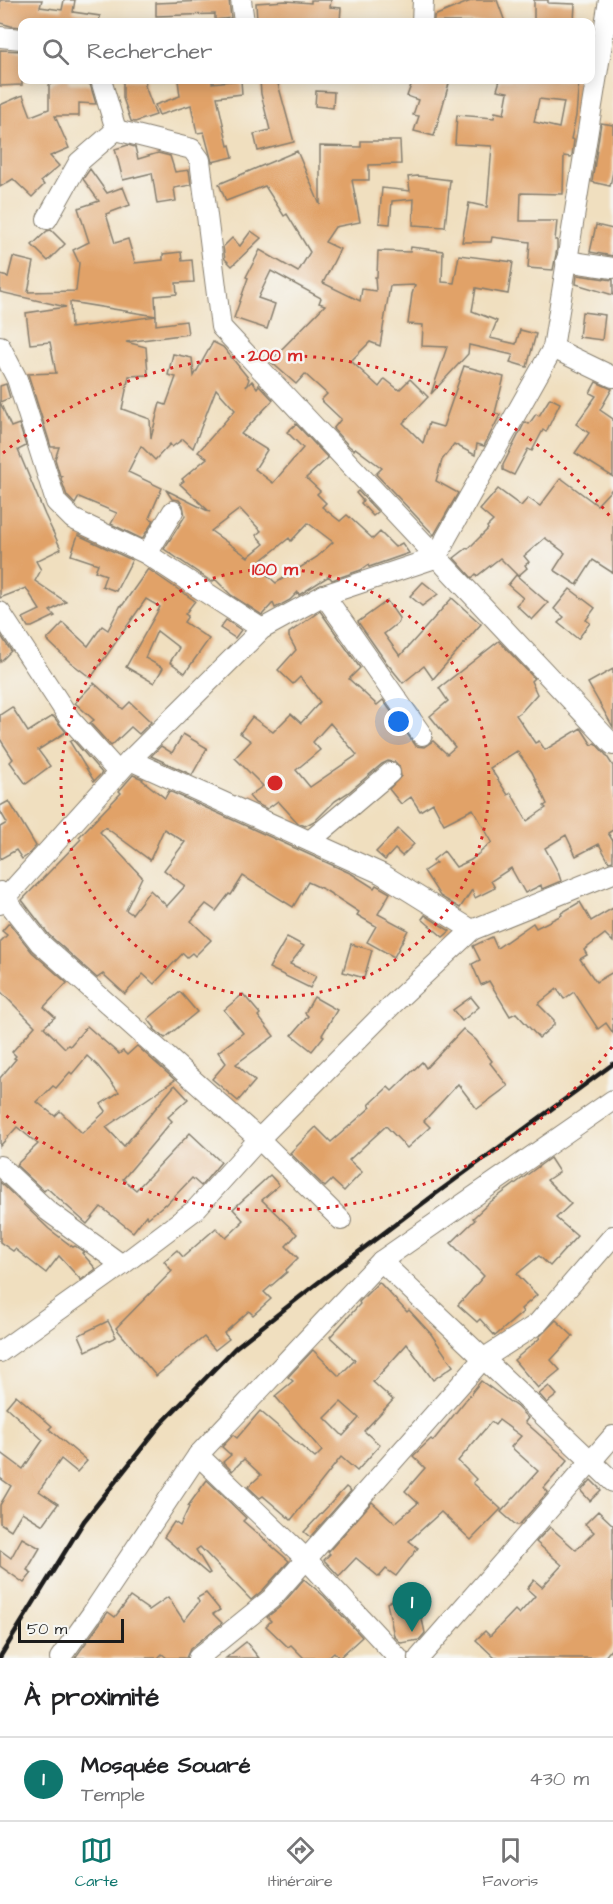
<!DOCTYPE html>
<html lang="fr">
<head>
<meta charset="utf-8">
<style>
	body { margin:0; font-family:"Architects Daughter",sans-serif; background:#f2f2f2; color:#202124 }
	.scale { position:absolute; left:18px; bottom:15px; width:106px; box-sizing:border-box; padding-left:6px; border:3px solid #1c1c1c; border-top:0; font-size:16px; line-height:21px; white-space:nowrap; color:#1c1c1c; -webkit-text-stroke:4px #f6f6f2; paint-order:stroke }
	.you { position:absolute; left:399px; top:722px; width:21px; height:21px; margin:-15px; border:4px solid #fff; border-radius:50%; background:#1a73e8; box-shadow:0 0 0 9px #1a73e833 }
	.badge { display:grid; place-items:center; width:39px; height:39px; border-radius:50%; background:#0f766e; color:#fff; font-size:20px; font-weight:700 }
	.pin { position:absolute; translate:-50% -50px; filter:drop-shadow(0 2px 3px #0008) }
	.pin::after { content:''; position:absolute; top:32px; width:21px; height:18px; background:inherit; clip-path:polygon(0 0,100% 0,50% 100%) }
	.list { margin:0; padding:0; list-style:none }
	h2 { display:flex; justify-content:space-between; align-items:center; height:78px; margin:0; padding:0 24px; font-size:26px }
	h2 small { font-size:20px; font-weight:400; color:#757577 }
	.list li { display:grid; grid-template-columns:39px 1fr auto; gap:18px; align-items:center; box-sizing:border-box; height:84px; padding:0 24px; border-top:2px solid #e0e0e0 }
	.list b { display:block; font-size:22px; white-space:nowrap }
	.list p { margin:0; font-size:20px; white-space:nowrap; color:#757577 }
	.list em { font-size:20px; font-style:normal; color:#757577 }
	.icon { flex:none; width:33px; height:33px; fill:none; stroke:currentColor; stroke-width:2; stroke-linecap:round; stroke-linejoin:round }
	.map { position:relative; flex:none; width:613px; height:1658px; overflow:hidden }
	.search { position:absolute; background:#fff; box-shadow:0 3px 15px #0003; left:18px; right:18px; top:18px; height:66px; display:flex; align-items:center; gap:15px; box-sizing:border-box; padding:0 21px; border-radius:12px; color:#757577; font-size:22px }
	.sheet { height:162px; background:#fff }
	nav { display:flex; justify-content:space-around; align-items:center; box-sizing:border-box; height:84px; border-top:2px solid #e0e0e0; background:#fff; font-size:16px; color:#757577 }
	nav a { display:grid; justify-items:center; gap:3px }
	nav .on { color:#0f766e }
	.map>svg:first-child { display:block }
	.building { fill:#e1a268; fill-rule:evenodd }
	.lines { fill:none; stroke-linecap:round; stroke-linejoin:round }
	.minor-casing { stroke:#867e6e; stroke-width:22 }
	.minor { stroke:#fff; stroke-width:20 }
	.rail { stroke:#1c1c1c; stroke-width:4.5 }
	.ring { fill:none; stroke:#d62828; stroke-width:3; stroke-dasharray:3 6 }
	.centre { fill:#d62828; stroke:#f6f6f2; stroke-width:3 }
	.ring-label { font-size:18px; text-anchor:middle; font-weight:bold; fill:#d62828; stroke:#f6f6f2; stroke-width:5; stroke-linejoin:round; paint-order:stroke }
</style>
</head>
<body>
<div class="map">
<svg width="613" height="1658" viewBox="0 0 613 1658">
	<rect width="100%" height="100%" fill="#f6f6f2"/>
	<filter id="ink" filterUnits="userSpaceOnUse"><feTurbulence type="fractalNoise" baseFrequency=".0167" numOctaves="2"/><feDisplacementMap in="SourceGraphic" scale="12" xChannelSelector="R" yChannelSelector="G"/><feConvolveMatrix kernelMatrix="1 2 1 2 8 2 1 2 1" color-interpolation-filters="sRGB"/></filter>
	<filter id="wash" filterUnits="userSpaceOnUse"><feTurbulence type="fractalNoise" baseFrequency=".008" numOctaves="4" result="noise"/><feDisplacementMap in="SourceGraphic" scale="24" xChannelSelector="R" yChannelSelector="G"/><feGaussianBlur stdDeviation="1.35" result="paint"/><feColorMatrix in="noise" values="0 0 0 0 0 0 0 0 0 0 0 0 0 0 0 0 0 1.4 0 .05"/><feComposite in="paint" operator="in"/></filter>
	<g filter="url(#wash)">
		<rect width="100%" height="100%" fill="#f0dfbf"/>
		<g id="blocks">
			<g class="building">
				<path d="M 0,0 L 42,0 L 40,7 L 62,10 L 64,0 L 75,0 L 73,12 L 100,16 L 99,22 L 52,22 L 37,20 L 37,22 L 22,22 L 22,27 L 11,26 L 0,23 Z"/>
				<path d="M 229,0 L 231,18 L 215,20 L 215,14 L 156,16 L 156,3 Z"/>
				<path d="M 311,0 L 331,0 L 330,7 L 341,8 L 340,22 L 315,22 L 277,19 L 277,22 L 257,22 L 256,3 L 286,1 L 311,3 Z"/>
				<path d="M 473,0 L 497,0 L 505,22 L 434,22 L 434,16 Z"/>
				<path d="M 534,0 L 548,0 L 548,3 L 575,4 L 574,22 L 534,22 Z"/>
				<path d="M 0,50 L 22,51 L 22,85 L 0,86 Z"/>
				<path d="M 61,80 L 68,80 L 68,83 L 90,84 L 96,104 L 79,103 L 79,116 L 55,116 L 69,148 L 50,156 L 59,166 L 41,181 L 44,185 L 32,197 L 13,179 L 0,187 L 0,105 L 23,95 L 31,116 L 49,109 L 49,85 Z"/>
				<path d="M 123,80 L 146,80 L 145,86 L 156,115 L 135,122 L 131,121 L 123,98 Z"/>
				<path d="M 178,80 L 212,80 L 212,83 L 241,80 L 242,94 L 217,97 L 228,146 L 230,145 L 233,157 L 212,162 L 204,132 L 197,133 L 191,105 L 159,115 L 155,105 L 180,96 Z"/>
				<path d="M 260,80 L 277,80 L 294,142 L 258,151 L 254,134 L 270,130 L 261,94 Z"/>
				<path d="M 413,80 L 450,80 L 434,136 L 414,131 L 419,116 L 413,115 L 418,100 L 407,96 Z"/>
				<path d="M 500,80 L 579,80 L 576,116 L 571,139 L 574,140 L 572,155 L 571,157 L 564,156 L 563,194 L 521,193 L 520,221 L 557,221 L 555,240 L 557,240 L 557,249 L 553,270 L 528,268 L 530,242 L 492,237 L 491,242 L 462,242 L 469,203 L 487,207 L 492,146 L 455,144 L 457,115 L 494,118 L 495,112 L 504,114 L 508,92 L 497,90 ZM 539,99 L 564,102 L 559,128 L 534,122 Z"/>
				<path d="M 316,91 L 334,92 L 333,108 L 315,106 Z"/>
				<path d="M 601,123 L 613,125 L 613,172 L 610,186 L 592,182 Z"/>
				<path d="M 361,141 L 400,141 L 401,164 L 369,165 L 369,180 L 352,180 L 360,222 L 335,227 L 325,242 L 340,249 L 323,283 L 360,301 L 362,289 L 376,291 L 375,277 L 377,277 L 378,251 L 410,252 L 411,247 L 443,251 L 442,282 L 454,283 L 459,255 L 513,262 L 508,294 L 476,288 L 472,311 L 497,321 L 490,338 L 516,344 L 520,330 L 536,334 L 527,367 L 510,362 L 513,355 L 469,345 L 468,354 L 431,394 L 447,347 L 422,346 L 423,325 L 408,324 L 412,294 L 415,285 L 390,286 L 380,346 L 370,342 L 351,361 L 379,387 L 385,379 L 399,390 L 410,379 L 428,397 L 403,423 L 423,443 L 429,423 L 443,427 L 464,366 L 504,377 L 495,413 L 500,415 L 484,446 L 477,444 L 475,455 L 454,444 L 442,460 L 436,481 L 458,493 L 434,535 L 376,474 L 382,468 L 355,448 L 354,450 L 349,446 L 333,429 L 341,419 L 321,400 L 327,394 L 305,374 L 296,384 L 270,361 L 325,305 L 319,303 L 321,298 L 271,271 L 258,298 L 275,304 L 267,329 L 234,318 L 248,278 L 246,277 L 260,250 L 298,272 L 310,252 L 287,214 L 284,216 L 265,186 L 226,201 L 219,184 L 297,151 L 320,205 L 320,146 L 361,147 Z"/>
				<path d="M 128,145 L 135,147 L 138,159 L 158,153 L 170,156 L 175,172 L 189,170 L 191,185 L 174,188 L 176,201 L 157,204 L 152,173 L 123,180 L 115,149 Z"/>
				<path d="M 90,169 L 107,193 L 123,187 L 130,205 L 106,214 L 115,243 L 128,239 L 135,263 L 163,260 L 163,254 L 181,252 L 182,261 L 192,260 L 194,282 L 176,283 L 177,294 L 155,296 L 156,316 L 70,302 L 71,328 L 156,316 L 156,325 L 186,321 L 188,334 L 126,342 L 146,347 L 148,375 L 129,376 L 122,409 L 150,419 L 151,438 L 160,403 L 166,405 L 176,377 L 168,375 L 173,354 L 192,358 L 194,376 L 213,342 L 223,347 L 249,379 L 246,387 L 252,381 L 257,388 L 259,385 L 273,400 L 241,434 L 267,450 L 255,469 L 273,483 L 303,448 L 287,432 L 296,424 L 328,458 L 306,478 L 320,491 L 317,494 L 326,503 L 322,507 L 340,521 L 347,515 L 373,539 L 380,532 L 395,547 L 402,543 L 409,553 L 369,567 L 368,565 L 361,570 L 332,580 L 329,576 L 299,595 L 298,592 L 290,600 L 275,608 L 273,603 L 262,615 L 231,595 L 215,579 L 212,582 L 164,549 L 185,516 L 183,505 L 179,500 L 172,499 L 166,490 L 210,512 L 180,484 L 184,481 L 182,479 L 207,458 L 198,452 L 235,410 L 216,389 L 193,448 L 183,439 L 172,447 L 170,444 L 155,460 L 141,446 L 128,472 L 162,488 L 149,518 L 154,520 L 142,539 L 111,524 L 117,513 L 79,497 L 75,504 L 67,496 L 61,479 L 62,476 L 60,476 L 55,459 L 59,447 L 51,447 L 28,374 L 56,373 L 50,342 L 30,344 L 26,313 L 66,307 L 0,292 L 0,275 L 8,277 L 13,257 L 34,262 L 28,292 L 76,291 L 79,263 L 73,250 L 89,242 L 78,208 L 99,201 L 83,179 ZM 240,509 L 261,531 L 256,535 L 264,544 L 248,557 L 211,531 ZM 308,523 L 333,542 L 317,557 L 276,583 L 256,565 L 289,538 L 291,541 Z"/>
				<path d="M 418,176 L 450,180 L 445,227 L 413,225 L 414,199 L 392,201 L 390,224 L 379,223 L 382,188 L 410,191 L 408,177 Z"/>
				<path d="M 596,225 L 613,229 L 613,256 L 590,252 Z"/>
				<path d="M 51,230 L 65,244 L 48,261 L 32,245 L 47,231 Z"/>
				<path d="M 251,231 L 261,238 L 232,266 L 225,259 L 223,247 L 232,238 L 240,246 Z"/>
				<path d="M 577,275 L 613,280 L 613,295 L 576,284 Z"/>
				<path d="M 582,312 L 605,315 L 602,340 L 579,337 Z"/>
				<path d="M 596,382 L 612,389 L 600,410 L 613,419 L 613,477 L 575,453 L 589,433 L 576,424 L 596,396 L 590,393 Z"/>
				<path d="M 6,384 L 10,398 L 0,402 L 0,386 Z"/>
				<path d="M 550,398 L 560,403 L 546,432 L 543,430 L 532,451 L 528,449 L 514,475 L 503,470 L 503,465 L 525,422 L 529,424 L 536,414 L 539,416 Z"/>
				<path d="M 0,402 L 11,427 L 19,424 L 26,446 L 18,450 L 45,515 L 61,549 L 36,561 L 41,570 L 35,581 L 66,602 L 50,611 L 55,616 L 32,627 L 28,627 L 23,618 L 40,610 L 26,588 L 0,598 Z"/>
				<path d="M 561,478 L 597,505 L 613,488 L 613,573 L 593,560 L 577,585 L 554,570 L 565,553 L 545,538 L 524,556 L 529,562 L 525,565 L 527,568 L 518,576 L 500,558 L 477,576 L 476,574 L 472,578 L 454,558 L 467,548 L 468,549 L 488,529 L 487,527 L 493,521 L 480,510 L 498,489 L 521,506 L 528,498 L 540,506 Z"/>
				<path d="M 358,491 L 378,512 L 373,516 L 361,503 L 363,501 L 356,493 Z"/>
				<path d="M 78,535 L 132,560 L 116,591 L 102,586 L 106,575 L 95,571 L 98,564 L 71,555 Z"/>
				<path d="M 148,569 L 195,601 L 185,614 L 188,616 L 184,622 L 209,639 L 185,673 L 170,662 L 179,648 L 157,631 L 145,658 L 163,668 L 154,683 L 126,667 L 160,607 L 146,599 L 91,678 L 70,662 L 47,640 L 63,623 L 88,646 L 102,626 L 108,630 L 121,605 L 122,606 Z"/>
				<path d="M 516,575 L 548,603 L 532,620 L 516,605 L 523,598 L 508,585 Z"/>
				<path d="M 423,582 L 438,594 L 422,606 L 410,596 Z"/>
				<path d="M 570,589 L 595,608 L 586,620 L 590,623 L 578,639 L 558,623 L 564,617 L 554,609 Z"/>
				<path d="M 452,598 L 481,624 L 433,679 L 424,666 L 403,683 L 386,662 L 358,622 L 387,601 L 399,618 L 399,622 L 384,634 L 400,656 Z"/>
				<path d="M 320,611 L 360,668 L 349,679 L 377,705 L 383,700 L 416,746 L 424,747 L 433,741 L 447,754 L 455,747 L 430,716 L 448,701 L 439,688 L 499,641 L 534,678 L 531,681 L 537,694 L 522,711 L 516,715 L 535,743 L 539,741 L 545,750 L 581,728 L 592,745 L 595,743 L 606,755 L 613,766 L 613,830 L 608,833 L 613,841 L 613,861 L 609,862 L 599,844 L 576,856 L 566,835 L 545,848 L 558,872 L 561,881 L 542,889 L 541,885 L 525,893 L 511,868 L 491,881 L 495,888 L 475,898 L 472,890 L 460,908 L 440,896 L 424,871 L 436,863 L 433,860 L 444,851 L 456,867 L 471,860 L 492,842 L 473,809 L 444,824 L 433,803 L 420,811 L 411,797 L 401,804 L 389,789 L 401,776 L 399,766 L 395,762 L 388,761 L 382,764 L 349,792 L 335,801 L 316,820 L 305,826 L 298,823 L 278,801 L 267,809 L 255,803 L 249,796 L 263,786 L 235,758 L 251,741 L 240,733 L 252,717 L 273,732 L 291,714 L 301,723 L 320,702 L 300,677 L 293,684 L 278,670 L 296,650 L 289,637 L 289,633 ZM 330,723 L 357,755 L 310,787 L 296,770 L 320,750 L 313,742 ZM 517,751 L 532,772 L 547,804 L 544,806 L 546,808 L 527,821 L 511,793 L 508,795 L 490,768 Z"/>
				<path d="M 226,620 L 241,630 L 235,638 L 220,628 Z"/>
				<path d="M 0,634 L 11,651 L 0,662 Z"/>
				<path d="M 613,669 L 613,727 L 588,683 Z"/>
				<path d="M 94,683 L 123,709 L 130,702 L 151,722 L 139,734 L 131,727 L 111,746 L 90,723 L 94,720 L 75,703 Z"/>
				<path d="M 12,707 L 28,732 L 53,716 L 66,732 L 38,750 L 50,766 L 26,784 L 10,762 L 13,759 L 0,739 L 0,715 Z"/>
				<path d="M 183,734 L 207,748 L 192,775 L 151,756 L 161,746 L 172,753 Z"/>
				<path d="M 73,740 L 102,773 L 94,781 L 70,742 Z"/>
				<path d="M 133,775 L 143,779 L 142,780 L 165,798 L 169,791 L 352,874 L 374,888 L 376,885 L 390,893 L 378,914 L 408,930 L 394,957 L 367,942 L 376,926 L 357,915 L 359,912 L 325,890 L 308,882 L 293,907 L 243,876 L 231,895 L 229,894 L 216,911 L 206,904 L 191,921 L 211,940 L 195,956 L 192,953 L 187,957 L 183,953 L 154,984 L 143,974 L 125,994 L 103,974 L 97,978 L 49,935 L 22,900 L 81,839 L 79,837 L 121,793 L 119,791 ZM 105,827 L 150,860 L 164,829 L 185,842 L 164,870 L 185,886 L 167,906 L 150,890 L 132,914 L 126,910 L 142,877 L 100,832 Z"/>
				<path d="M 9,801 L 36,846 L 28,855 L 22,859 L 16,850 L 0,859 L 0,827 L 7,823 L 0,811 L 0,806 Z"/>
				<path d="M 398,829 L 414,844 L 402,856 L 395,849 L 385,860 L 376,852 Z"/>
				<path d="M 580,902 L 591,921 L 613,908 L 613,942 L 605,934 L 584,950 L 587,955 L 580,959 L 596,982 L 613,972 L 613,1033 L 606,1023 L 598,1029 L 574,992 L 564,999 L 557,989 L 538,1004 L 554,1020 L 554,1025 L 539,1038 L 516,1013 L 510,1016 L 489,981 L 481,985 L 472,964 L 480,960 L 473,946 L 492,937 L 497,948 L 533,923 L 536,928 L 562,915 L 561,913 Z"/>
				<path d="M 425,915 L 450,931 L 443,937 L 422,919 Z"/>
				<path d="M 9,923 L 32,952 L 67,983 L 44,1007 L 55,1017 L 44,1027 L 65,1048 L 68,1045 L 70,1046 L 87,1026 L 119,1054 L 123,1051 L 127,1055 L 137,1046 L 175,1080 L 106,1127 L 124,1146 L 175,1085 L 188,1099 L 168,1117 L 172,1121 L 123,1179 L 136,1190 L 190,1133 L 221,1162 L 201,1186 L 192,1178 L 166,1205 L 165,1204 L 148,1218 L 146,1215 L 133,1232 L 101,1207 L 87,1224 L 47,1188 L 44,1191 L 16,1165 L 38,1144 L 17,1127 L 0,1146 L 0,1078 L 16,1059 L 14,1058 L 16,1056 L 12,1052 L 35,1026 L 0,991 L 0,942 L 7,935 L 2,931 ZM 87,1056 L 98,1066 L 119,1092 L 101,1104 L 106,1111 L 82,1133 L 60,1111 L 55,1116 L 37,1102 L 53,1086 L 56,1088 L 70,1072 L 72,1074 Z"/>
				<path d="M 287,937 L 304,946 L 290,964 L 316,976 L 310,988 L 269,968 Z"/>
				<path d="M 351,944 L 372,950 L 364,978 L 343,972 Z"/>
				<path d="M 180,992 L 197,1012 L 165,1038 L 154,1029 L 155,1028 L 148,1019 Z"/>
				<path d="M 243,994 L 260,1014 L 258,1016 L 274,1036 L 236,1064 L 255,1081 L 238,1101 L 212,1079 L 226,1063 L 218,1052 L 243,1033 L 224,1010 Z"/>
				<path d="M 314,997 L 337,1010 L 322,1035 L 324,1036 L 312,1051 L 292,1035 L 308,1016 L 305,1013 Z"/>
				<path d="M 471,997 L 479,1007 L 462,1021 L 453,1010 Z"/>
				<path d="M 463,1029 L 476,1040 L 492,1061 L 490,1063 L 508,1086 L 477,1109 L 458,1084 L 424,1121 L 430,1127 L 407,1148 L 386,1126 L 349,1160 L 362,1172 L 344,1191 L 332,1180 L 325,1187 L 290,1153 L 316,1127 L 331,1142 L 371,1107 L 369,1105 L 388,1087 L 392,1091 L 422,1062 L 426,1068 Z"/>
				<path d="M 550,1158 L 559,1172 L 547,1180 L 571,1204 L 556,1218 L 577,1236 L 550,1266 L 539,1256 L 517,1274 L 537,1295 L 521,1309 L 523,1312 L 495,1336 L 480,1319 L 477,1322 L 458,1305 L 484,1276 L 451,1243 L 475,1220 L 473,1218 L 489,1203 Z"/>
				<path d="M 270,1175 L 279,1185 L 262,1200 L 297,1234 L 286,1246 L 298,1258 L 286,1270 L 287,1272 L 264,1292 L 271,1299 L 253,1315 L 249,1311 L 224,1333 L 229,1339 L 215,1350 L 204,1337 L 156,1376 L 116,1328 L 172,1271 L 164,1261 L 177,1250 L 183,1257 L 216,1228 L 226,1238 L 242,1223 L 241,1222 L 243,1220 L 233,1209 Z"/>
				<path d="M 0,1182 L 49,1229 L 73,1247 L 75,1246 L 84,1252 L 82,1253 L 96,1269 L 81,1280 L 59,1256 L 46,1273 L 15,1249 L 13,1251 L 0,1242 Z"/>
				<path d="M 379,1282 L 407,1312 L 409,1310 L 431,1334 L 453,1366 L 433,1380 L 407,1344 L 373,1382 L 393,1400 L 364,1431 L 380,1445 L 357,1471 L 341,1457 L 291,1520 L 263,1496 L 260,1498 L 248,1487 L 261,1475 L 244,1459 L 232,1471 L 223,1462 L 231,1455 L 222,1447 L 233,1435 L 237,1438 L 260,1411 L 315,1458 L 322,1451 L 275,1396 L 293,1381 L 288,1377 L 313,1350 L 339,1376 L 355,1360 L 330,1337 L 360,1304 L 359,1302 ZM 341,1402 L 359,1418 L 343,1436 L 325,1418 Z"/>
				<path d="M 556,1320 L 573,1336 L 551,1360 L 560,1370 L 538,1388 L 514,1360 L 540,1338 L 539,1337 Z"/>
				<path d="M 108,1321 L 116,1337 L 86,1351 L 79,1335 Z"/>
				<path d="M 481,1381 L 517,1407 L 528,1418 L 525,1422 L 568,1460 L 544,1488 L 548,1492 L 519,1525 L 516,1525 L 501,1512 L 538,1471 L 511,1447 L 521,1436 L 499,1420 L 495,1425 L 491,1422 L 458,1461 L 476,1479 L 473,1483 L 501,1509 L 471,1540 L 441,1512 L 409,1541 L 418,1548 L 396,1576 L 386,1569 L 379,1577 L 356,1558 L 339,1576 L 324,1560 L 330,1554 L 328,1552 L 372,1502 L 395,1523 L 418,1503 L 405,1491 L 425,1468 L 413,1456 L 431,1439 L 433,1441 Z"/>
				<path d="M 549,1386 L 557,1395 L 547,1403 L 539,1394 Z"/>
				<path d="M 16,1395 L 52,1426 L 49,1429 L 87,1461 L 77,1472 L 61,1459 L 39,1491 L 58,1504 L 43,1525 L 22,1512 L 11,1530 L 0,1523 L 0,1505 L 11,1486 L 0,1478 L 0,1452 L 23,1469 L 43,1440 L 6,1407 Z"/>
				<path d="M 207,1480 L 246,1518 L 243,1521 L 289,1561 L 263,1590 L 251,1600 L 200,1547 L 196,1550 L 210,1573 L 208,1574 L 164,1537 L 174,1522 L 180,1526 L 189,1507 L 188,1506 Z"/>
				<path d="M 591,1480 L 601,1490 L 590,1501 L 581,1491 Z"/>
				<path d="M 346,1487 L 351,1491 L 310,1537 L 304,1532 Z"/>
				<path d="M 598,1511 L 613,1525 L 613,1647 L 604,1658 L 495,1658 L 476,1640 L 485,1631 L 490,1636 L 515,1610 L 519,1614 L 535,1596 L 527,1589 L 534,1580 L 542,1587 L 562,1565 L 536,1542 L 550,1527 L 576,1550 L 594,1532 L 585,1524 Z"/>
				<path d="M 22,1538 L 40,1548 L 27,1570 L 32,1573 L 24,1583 L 0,1566 L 0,1550 L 11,1558 Z"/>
				<path d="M 304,1579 L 324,1596 L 362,1637 L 339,1658 L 334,1652 L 327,1658 L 304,1658 L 291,1645 L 288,1647 L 266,1626 L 271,1621 L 267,1617 L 280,1607 Z"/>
				<path d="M 406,1592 L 422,1619 L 425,1633 L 419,1640 L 401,1643 L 394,1636 L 387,1603 Z"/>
				<path d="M 206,1593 L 220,1610 L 213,1614 L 222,1623 L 190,1649 L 186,1658 L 167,1658 L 162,1654 L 158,1658 L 75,1658 L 108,1612 L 115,1617 L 130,1597 L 149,1610 L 168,1597 L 184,1621 L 199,1602 L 197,1598 Z"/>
				<path d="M 246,1642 L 259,1658 L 226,1658 Z"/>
			</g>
		</g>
	</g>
	<g filter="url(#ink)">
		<use href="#blocks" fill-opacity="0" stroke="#867e6e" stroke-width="1.5"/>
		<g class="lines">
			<g class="minor-casing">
				<g id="minor">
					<path d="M 241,0 L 244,22"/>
					<path d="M 422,22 L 423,0"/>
					<path d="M 0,37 L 22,39"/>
					<path d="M 116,130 L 192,149 L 200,160 L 221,327 L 613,745"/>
					<path d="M 47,219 L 79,162 L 116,130 L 101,80"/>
					<path d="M 566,261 L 613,268"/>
					<path d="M 0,346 L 17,379 L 56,502 L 73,519 L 147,554 L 262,629"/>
					<path d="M 553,348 L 613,377"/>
					<path d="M 147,554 L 173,511"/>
					<path d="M 324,595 L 422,735"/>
					<path d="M 0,612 L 70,719 L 118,772"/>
					<path d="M 130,760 L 382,874 L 472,930"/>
					<path d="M 310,841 L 390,773"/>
					<path d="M 0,892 L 40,943 L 259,1139 L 341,1220"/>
					<path d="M 0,904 L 130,760 L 262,629 L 324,595 L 438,557 L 446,538 L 553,348 L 609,0"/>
					<path d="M 0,1166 L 48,1211 L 122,1265"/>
					<path d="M 381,1261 L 613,1482"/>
					<path d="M 0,1352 L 122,1265 L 195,1210 L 259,1139 L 394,1003 L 472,930 L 613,873"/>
					<path d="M 198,1455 L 306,1559 L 398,1658"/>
					<path d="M 60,1658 L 91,1615 L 198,1455 L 381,1261 L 613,1100"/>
					<path d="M 198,1658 L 271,1599 L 483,1359 L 537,1324 L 613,1236"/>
					<path d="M 419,1658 L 613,1436"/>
				</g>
			</g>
			<use href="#minor" class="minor"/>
			<path class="rail" d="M 0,1657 L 84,1521 L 161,1424 L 235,1348 L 315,1285 L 434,1195 L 613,1064"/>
		</g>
	</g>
	<g class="ring">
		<circle cx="275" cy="783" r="214"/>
		<path d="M612 1047A428 428 0 0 1 3 1113M3 453A428 428 0 0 1 612 519"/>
	</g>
	<circle cx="275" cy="783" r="9" class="centre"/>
	<g class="ring-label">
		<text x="275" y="361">200 m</text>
		<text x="275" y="575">100 m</text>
	</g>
</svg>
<div class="scale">50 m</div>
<div class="you"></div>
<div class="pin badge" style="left:412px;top:1632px">1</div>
<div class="search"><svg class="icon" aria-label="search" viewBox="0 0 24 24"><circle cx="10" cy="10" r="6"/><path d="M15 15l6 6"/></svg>Rechercher</div>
</div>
<section class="sheet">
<h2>À proximité<small></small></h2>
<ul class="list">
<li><span class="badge">1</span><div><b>Mosquée Souaré</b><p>Temple</p></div><em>430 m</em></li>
</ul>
</section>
<nav>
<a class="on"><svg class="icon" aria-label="map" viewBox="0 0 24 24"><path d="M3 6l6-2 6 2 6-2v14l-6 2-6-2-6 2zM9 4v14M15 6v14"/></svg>Carte</a>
<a><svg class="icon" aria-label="directions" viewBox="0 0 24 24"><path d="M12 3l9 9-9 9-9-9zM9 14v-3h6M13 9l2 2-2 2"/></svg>Itinéraire</a>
<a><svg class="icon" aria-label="saved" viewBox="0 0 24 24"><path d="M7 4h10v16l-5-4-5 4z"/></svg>Favoris</a>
</nav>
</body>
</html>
